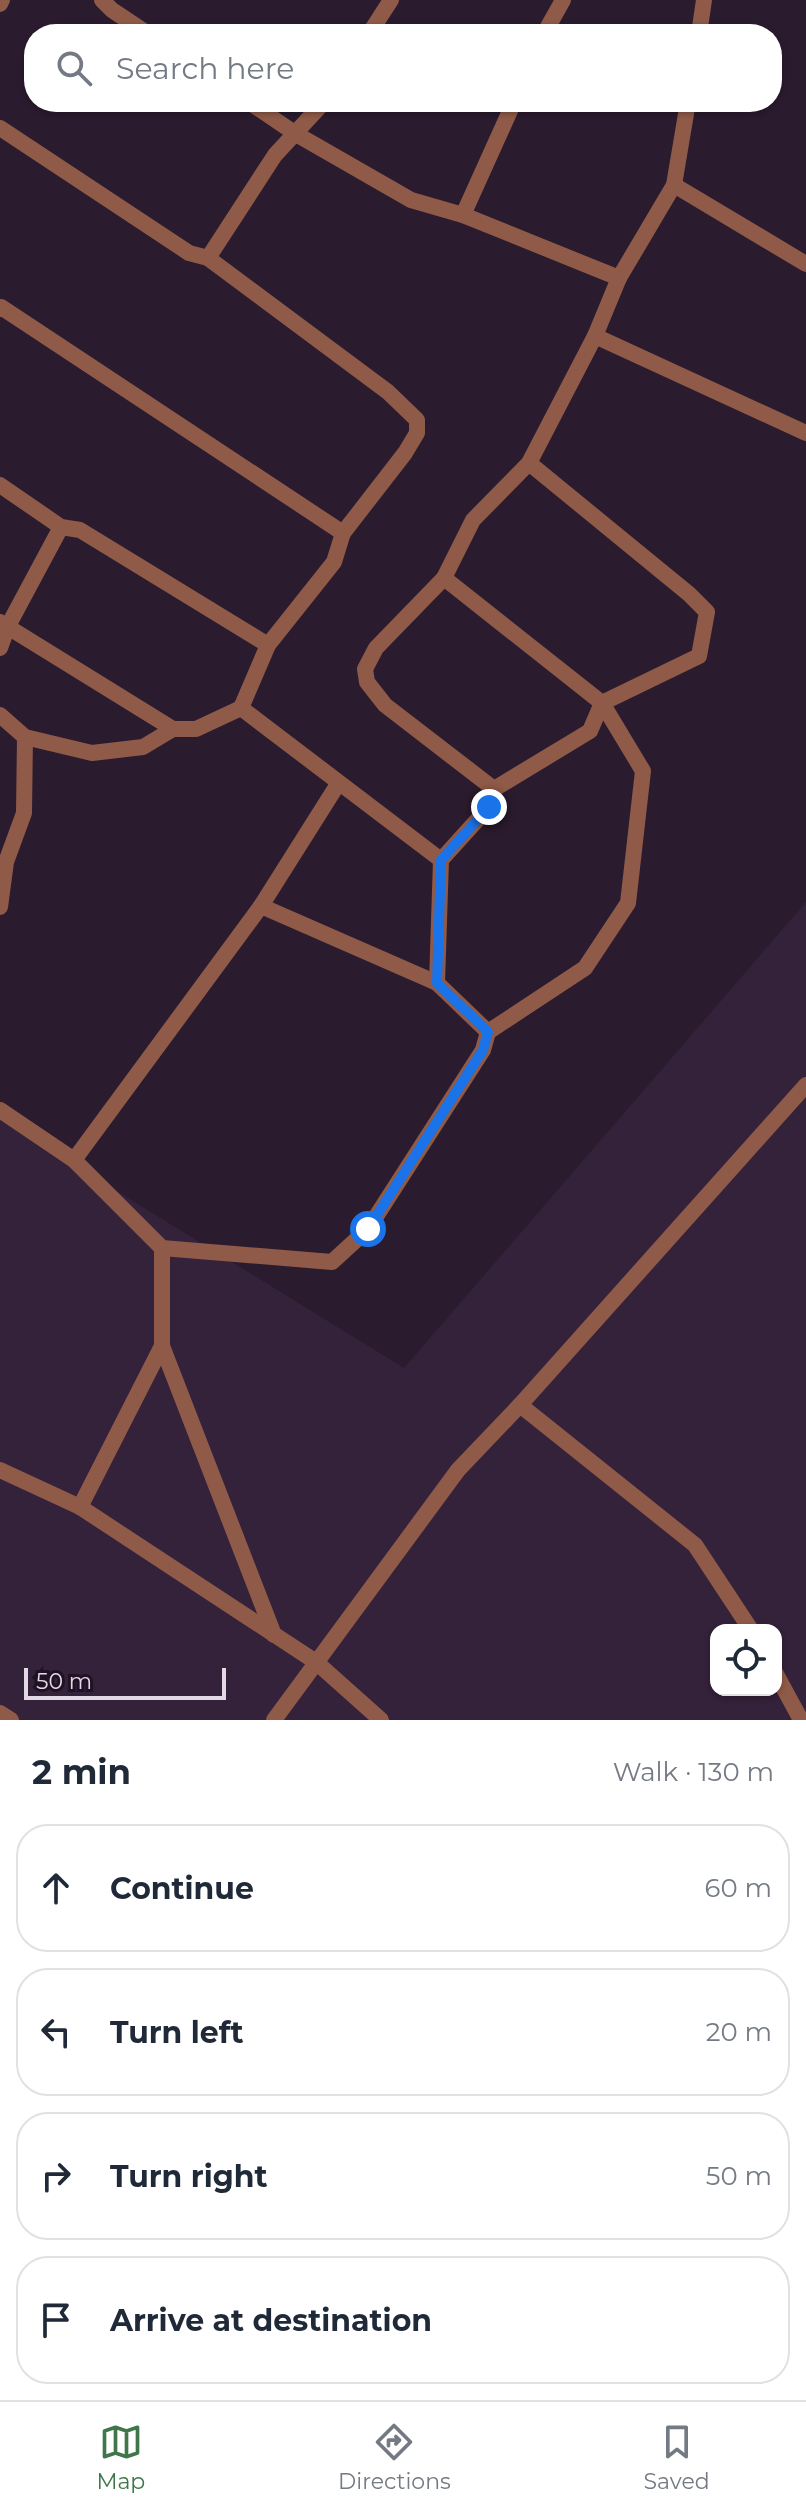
<!DOCTYPE html>
<html lang="en">
<head>
<meta charset="utf-8">
<style>
	body { margin:0; font-family:Montserrat,sans-serif; background:#f2f2f3; color:#1f2937 }
	.controls { position:absolute; right:24px; bottom:24px; display:grid; overflow:hidden; border-radius:16px; box-shadow:0 2px 6px #0004 }
	.controls button { width:72px; height:72px; display:grid; place-items:center; padding:0; border:0; border-bottom:2px solid #e0e1e3; background:#fff; color:#1f2937; font:40px sans-serif }
	.scale { position:absolute; left:24px; bottom:20px; width:202px; box-sizing:border-box; padding-left:8px; border:4px solid #e3d9e6; border-top:0; font-size:22px; line-height:28px; white-space:nowrap; color:#e3d9e6; -webkit-text-stroke:6px #201224; paint-order:stroke }
	.stop { position:absolute; width:24px; height:24px; margin:-18px; border:6px solid #1a73e8; border-radius:50%; background:#fff }
	.stop.end { background:#1a73e8; border-color:#fff; box-shadow:0 2px 8px #0008 }
	.list { margin:0; padding:0; list-style:none }
	h2 { display:flex; justify-content:space-between; align-items:center; height:104px; margin:0; padding:0 32px; font-size:34px }
	h2 small { font-size:26px; font-weight:400; color:#747a83 }
	.list li { display:grid; grid-template-columns:52px 1fr auto; gap:24px; align-items:center; box-sizing:border-box; height:128px; margin:0 16px 16px; padding:0 16px; border:2px solid #e0e1e3; border-radius:32px }
	.list b { display:block; font-size:30px; white-space:nowrap }
	.list em { font-size:26px; font-style:normal; color:#747a83 }
	.icon { flex:none; width:44px; height:44px; fill:none; stroke:currentColor; stroke-width:2; stroke-linecap:round; stroke-linejoin:round }
	.map { position:relative; flex:none; width:806px; height:1720px; overflow:hidden }
	.search { position:absolute; background:#fff; box-shadow:0 2px 6px #0004; left:24px; right:24px; top:24px; height:88px; display:flex; align-items:center; gap:20px; box-sizing:border-box; padding:0 28px; border-radius:32px; color:#747a83; font-size:30px }
	.sheet { height:680px; background:#fff }
	nav { display:flex; justify-content:space-around; align-items:center; box-sizing:border-box; height:112px; border-top:2px solid #e0e1e3; background:#fff; font-size:22px; color:#747a83 }
	nav a { display:grid; justify-items:center; gap:4px }
	nav .on { color:#40764b }
	.map>svg:first-child { display:block }
	.built { fill:#34213a; fill-rule:evenodd }
	.lines { fill:none; stroke-linecap:round; stroke-linejoin:round }
	.minor { stroke:#905a48; stroke-width:16 }
	.tertiary { stroke:#905a48; stroke-width:16 }
	.route { stroke:#1a73e8; stroke-width:10 }
</style>
</head>
<body>
<div class="map">
<svg width="806" height="1720" viewBox="0 0 806 1720">
	<rect width="100%" height="100%" fill="#2a1b2e"/>
	<path class="built" d="M 806,902 L 806,1720 L 0,1720 L 0,1119 L 404,1368 ZM 716,1630 L 776,1630 L 776,1690 L 716,1690 Z"/>
	<g class="lines">
		<g class="minor">
			<path d="M 102,0 L 112,10 L 148,34"/>
			<path d="M 0,4 L 2,0"/>
			<path d="M 369,34 L 391,0"/>
			<path d="M 544,34 L 563,0"/>
			<path d="M 699,34 L 704,0"/>
			<path d="M 249,102 L 296,134 L 411,200 L 463,215 L 619,278"/>
			<path d="M 0,128 L 189,253 L 208,258 L 388,392 L 417,420 L 417,433 L 405,453 L 343,533 L 334,562 L 268,645 L 241,708"/>
			<path d="M 674,185 L 806,264"/>
			<path d="M 463,215 L 514,102"/>
			<path d="M 208,258 L 275,155 L 324,102"/>
			<path d="M 0,309 L 1,307 L 343,533"/>
			<path d="M 595,336 L 806,433"/>
			<path d="M 0,485 L 61,527 L 80,530 L 268,645"/>
			<path d="M 444,578 L 473,520 L 529,463 L 595,336 L 619,278 L 674,185 L 688,102"/>
			<path d="M 0,622 L 173,729"/>
			<path d="M 0,648 L 8,626 L 61,527"/>
			<path d="M 0,715 L 25,737 L 92,753 L 143,747 L 173,729 L 196,729 L 241,708 L 441,860"/>
			<path d="M 261,906 L 437,983"/>
			<path d="M 0,907 L 6,862 L 24,813 L 25,737"/>
			<path d="M 488,1032 L 585,968 L 628,903 L 643,771 L 602,703 L 444,578 L 376,648 L 365,669 L 367,682 L 385,705 L 494,789"/>
			<path d="M 0,1110 L 74,1160 L 162,1248 L 332,1262 L 368,1229 L 483,1050 L 488,1032 L 437,983 L 441,860 L 489,807 L 494,789 L 590,731 L 602,703 L 699,656 L 707,612 L 689,594 L 529,463"/>
			<path d="M 74,1160 L 261,906 L 338,784"/>
			<path d="M 162,1248 L 162,1346 L 274,1635"/>
			<path d="M 520,1405 L 695,1545 L 751,1630"/>
			<path d="M 0,1470 L 80,1507 L 316,1662 L 381,1720"/>
			<path d="M 80,1507 L 162,1346"/>
			<path d="M 776,1674 L 801,1720"/>
			<path d="M 0,1713 L 11,1720"/>
		</g>
		<path class="tertiary" d="M 274,1720 L 458,1470 L 520,1405 L 806,1085"/>
	</g>
	<g class="lines">
		<path class="route" d="M 368,1229 L 483,1050 L 488,1032 L 437,983 L 441,860 L 489,807"/>
	</g>
</svg>
<div class="controls">
<button><svg class="icon" aria-label="locate" viewBox="0 0 24 24"><circle cx="12" cy="12" r="6"/><path d="M12 2v4M12 18v4M2 12h4M18 12h4"/></svg></button>
</div>
<div class="scale">50 m</div>
<div class="stop" style="left:368px;top:1229px"></div>
<div class="stop end" style="left:489px;top:807px"></div>
<div class="search"><svg class="icon" aria-label="search" viewBox="0 0 24 24"><circle cx="10" cy="10" r="6"/><path d="M15 15l6 6"/></svg>Search here</div>
</div>
<section class="sheet">
<h2>2 min<small>Walk · 130 m</small></h2>
<ul class="list">
<li><svg class="icon" aria-label="ahead" viewBox="0 0 24 24"><path d="M12 20V5M6 11l6-6 6 6"/></svg><div><b>Continue</b></div><em>60 m</em></li>
<li><svg class="icon" aria-label="left" viewBox="0 0 24 24"><path d="M17 20v-9H6M10 6l-5 5 5 5"/></svg><div><b>Turn left</b></div><em>20 m</em></li>
<li><svg class="icon" aria-label="right" viewBox="0 0 24 24"><path d="M7 20v-9h11M14 6l5 5-5 5"/></svg><div><b>Turn right</b></div><em>50 m</em></li>
<li><svg class="icon" aria-label="arrive" viewBox="0 0 24 24"><path d="M6 21V4h12l-3 4 3 4H6"/></svg><div><b>Arrive at destination</b></div></li>
</ul>
</section>
<nav>
<a class="on"><svg class="icon" aria-label="map" viewBox="0 0 24 24"><path d="M3 6l6-2 6 2 6-2v14l-6 2-6-2-6 2zM9 4v14M15 6v14"/></svg>Map</a>
<a><svg class="icon" aria-label="directions" viewBox="0 0 24 24"><path d="M12 3l9 9-9 9-9-9zM9 14v-3h6M13 9l2 2-2 2"/></svg>Directions</a>
<a><svg class="icon" aria-label="saved" viewBox="0 0 24 24"><path d="M7 4h10v16l-5-4-5 4z"/></svg>Saved</a>
</nav>
</body>
</html>
